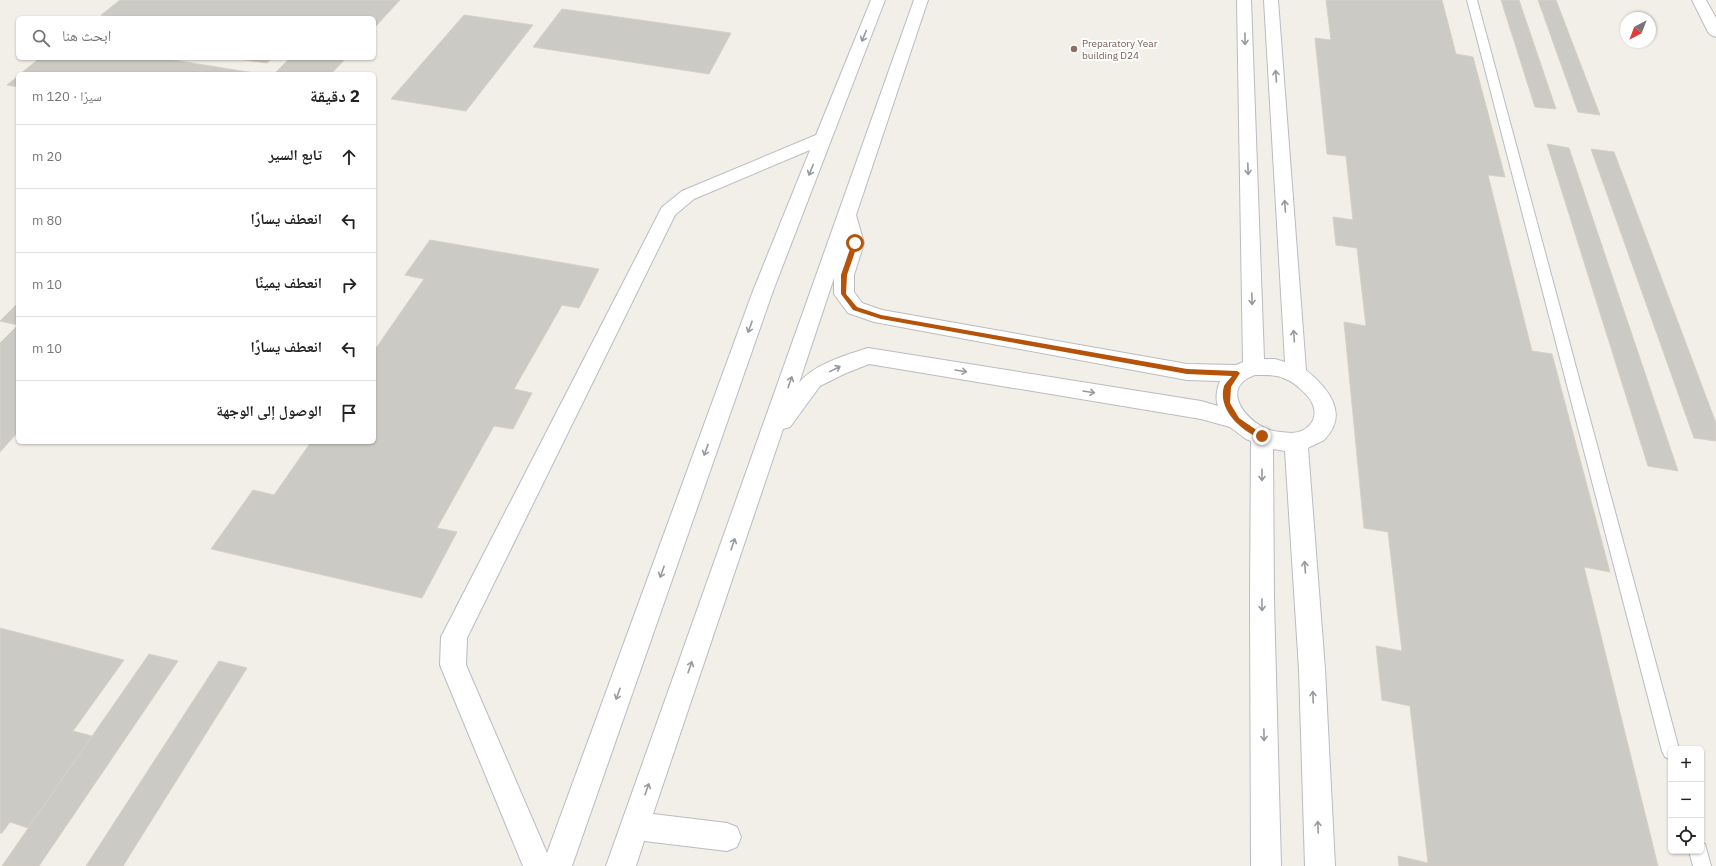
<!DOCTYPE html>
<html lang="ar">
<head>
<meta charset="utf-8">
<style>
	body { margin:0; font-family:"IBM Plex Sans","Noto Naskh Arabic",sans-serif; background:#f6f6f6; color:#222; direction:rtl }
	.controls { position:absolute; right:12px; bottom:12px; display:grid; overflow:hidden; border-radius:6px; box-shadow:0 1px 3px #0004 }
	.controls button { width:36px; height:36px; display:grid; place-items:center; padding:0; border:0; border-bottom:1px solid #e0e0e0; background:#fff; color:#222; font:20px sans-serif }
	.compass { position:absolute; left:1620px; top:12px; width:36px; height:36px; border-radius:50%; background:#fff; box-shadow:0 1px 3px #0004; rotate:222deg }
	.stop { position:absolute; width:12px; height:12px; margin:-9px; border:3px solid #b45309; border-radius:50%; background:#fff }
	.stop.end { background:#b45309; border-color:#fff; box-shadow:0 1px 4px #0008 }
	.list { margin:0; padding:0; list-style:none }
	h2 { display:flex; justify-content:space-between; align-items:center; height:52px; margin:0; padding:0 16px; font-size:17px }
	h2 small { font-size:13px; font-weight:400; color:#767676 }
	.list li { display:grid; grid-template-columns:26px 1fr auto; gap:12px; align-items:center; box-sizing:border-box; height:64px; padding:0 16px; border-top:1px solid #e0e0e0 }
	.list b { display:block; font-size:15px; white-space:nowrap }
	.list em { font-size:13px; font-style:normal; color:#767676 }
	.icon { flex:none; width:22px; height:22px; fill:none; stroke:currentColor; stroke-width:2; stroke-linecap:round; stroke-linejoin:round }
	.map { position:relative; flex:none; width:1716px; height:866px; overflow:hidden; direction:ltr }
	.search { position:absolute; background:#fff; box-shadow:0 1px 3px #0004; left:16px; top:16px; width:360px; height:44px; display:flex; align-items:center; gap:10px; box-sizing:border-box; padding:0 14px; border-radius:6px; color:#767676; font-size:15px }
	.panel { position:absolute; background:#fff; box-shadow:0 1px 3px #0004; left:16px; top:72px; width:360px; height:372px; border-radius:6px; direction:rtl }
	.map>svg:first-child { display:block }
	.building { fill:#cccac4; stroke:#d6d1c5 }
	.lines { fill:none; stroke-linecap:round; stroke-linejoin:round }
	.service-casing { stroke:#b9bcc1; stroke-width:2 }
	.minor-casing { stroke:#b9bcc1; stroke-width:2 }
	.service { fill:#fff; fill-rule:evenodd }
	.minor { fill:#fff; fill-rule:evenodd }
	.oneway { stroke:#96999d }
	.route { fill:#b45309 }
	.education-dot { fill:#8d6e63; stroke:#fff; stroke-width:1.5 }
	.labels { text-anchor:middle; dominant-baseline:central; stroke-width:4; stroke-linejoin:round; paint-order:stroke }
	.far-education-label { font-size:10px; fill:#785e54; stroke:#fff; text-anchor:start }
</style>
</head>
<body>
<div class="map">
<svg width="1716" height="866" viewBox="0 0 1716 866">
	<rect width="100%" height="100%" fill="#f1efe7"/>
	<g class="building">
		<path d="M 120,0 L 400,0 L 374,28 L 374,18 L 118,18 L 101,15 Z"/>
		<path d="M 1326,0 L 1442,0 L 1456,54 L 1473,57 L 1505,177 L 1488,175 L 1532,351 L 1552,354 L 1610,572 L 1584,567 L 1658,866 L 1399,866 L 1398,856 L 1428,863 L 1410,706 L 1382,700 L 1376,646 L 1402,651 L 1388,532 L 1364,528 L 1344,322 L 1366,326 L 1357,248 L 1336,245 L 1333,217 L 1353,220 L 1346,156 L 1327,154 L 1315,38 L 1331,40 Z"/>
		<path d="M 1501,0 L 1519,0 L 1556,109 L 1535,107 Z"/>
		<path d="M 1538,0 L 1556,0 L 1600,115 L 1578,112 Z"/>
		<path d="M 562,9 L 731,33 L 709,74 L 533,47 Z"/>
		<path d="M 464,15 L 533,25 L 466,111 L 391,99 Z"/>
		<path d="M 40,58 L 161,58 L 260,74 L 20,74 Z"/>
		<path d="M 231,58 L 272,58 L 267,63 Z"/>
		<path d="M 290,58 L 346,58 L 331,74 L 274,74 Z"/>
		<path d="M 18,76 L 18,87 L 7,85 Z"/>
		<path d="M 1547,144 L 1569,148 L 1678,471 L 1648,466 Z"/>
		<path d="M 1591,149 L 1614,152 L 1716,423 L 1716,441 L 1694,438 Z"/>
		<path d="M 430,240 L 599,269 L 579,308 L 562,305 L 514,389 L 532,393 L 513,429 L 494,426 L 437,528 L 457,532 L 422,598 L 211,549 L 253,490 L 274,495 L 311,442 L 374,442 L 374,351 L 424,279 L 405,275 Z"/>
		<path d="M 18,303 L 18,432 L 0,452 L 0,343 L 18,325 L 0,321 Z"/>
		<path d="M 0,628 L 124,660 L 73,731 L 92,736 L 28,828 L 10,822 L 2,833 L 0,833 Z"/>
		<path d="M 149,654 L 178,661 L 39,866 L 2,866 Z"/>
		<path d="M 219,661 L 247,668 L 123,866 L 86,866 Z"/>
	</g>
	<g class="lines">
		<g class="service-casing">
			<g id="service">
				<path d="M 1467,0 L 1477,0 L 1679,749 L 1671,749 L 1671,760 L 1665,757 L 1662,751 Z"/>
				<path d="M 1701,843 L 1705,844 L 1711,866 L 1693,866 L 1689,851 L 1701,851 Z"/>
			</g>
		</g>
		<g class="minor-casing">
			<g id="minor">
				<path d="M 871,0 L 885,0 L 773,291 L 572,866 L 523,866 L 440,665 L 441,637 L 662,207 L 682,191 L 816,135 ZM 810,150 L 753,291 L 547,853 L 466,665 L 467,638 L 675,215 L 694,199 Z"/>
				<path d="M 914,0 L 928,0 L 856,215 L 864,243 L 854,275 L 854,292 L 862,303 L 882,310 L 1187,364 L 1236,365 L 1243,362 L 1237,0 L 1251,0 L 1264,359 L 1275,359 L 1285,362 L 1264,0 L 1278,0 L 1306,370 C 1328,388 1350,414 1324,440 C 1320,443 1312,445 1308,448 L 1325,669 L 1335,866 L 1305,866 L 1299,669 L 1285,451 L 1273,449 L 1274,600 L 1281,866 L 1251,866 L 1250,600 L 1251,441 L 1246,439 L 1230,427 L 1201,419 L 869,364 L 844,374 L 820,386 L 790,427 L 783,429 L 653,814 L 727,823 L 737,827 L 741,837 L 737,847 L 727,851 L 644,841 L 636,866 L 606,866 ZM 834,278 L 834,294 L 848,313 L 874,322 L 1187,380 L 1220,381 C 1217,388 1215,399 1218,406 L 1201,401 L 868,348 C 846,355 814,364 799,383 ZM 1255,375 C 1266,375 1277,374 1288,380 C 1296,384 1310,396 1313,405 C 1319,421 1306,433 1291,433 C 1281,432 1270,432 1261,426 C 1240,414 1223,386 1255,375 Z"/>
				<path d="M 1692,0 L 1706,0 L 1716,18 L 1716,37 L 1711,35 L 1708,32 Z"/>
			</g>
		</g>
		<use href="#service" class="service"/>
		<use href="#minor" class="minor"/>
	</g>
	<defs><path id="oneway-shaft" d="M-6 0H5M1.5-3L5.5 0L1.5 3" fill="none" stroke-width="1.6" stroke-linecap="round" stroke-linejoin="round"/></defs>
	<g class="oneway">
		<use href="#oneway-shaft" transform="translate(864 36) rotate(112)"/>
		<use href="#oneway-shaft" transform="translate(1245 39) rotate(89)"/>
		<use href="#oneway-shaft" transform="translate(1276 76) rotate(-94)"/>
		<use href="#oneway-shaft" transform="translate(1248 169) rotate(88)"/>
		<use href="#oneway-shaft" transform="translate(811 170) rotate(112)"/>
		<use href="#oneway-shaft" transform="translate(1285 206) rotate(-94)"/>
		<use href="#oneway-shaft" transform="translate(1252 299) rotate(88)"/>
		<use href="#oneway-shaft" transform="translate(750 327) rotate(110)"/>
		<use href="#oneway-shaft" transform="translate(1294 336) rotate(-94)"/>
		<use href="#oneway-shaft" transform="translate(835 369) rotate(-26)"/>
		<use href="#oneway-shaft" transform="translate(961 371) rotate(9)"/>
		<use href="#oneway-shaft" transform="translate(790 382) rotate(-71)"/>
		<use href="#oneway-shaft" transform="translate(1089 392) rotate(9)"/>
		<use href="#oneway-shaft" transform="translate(706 450) rotate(110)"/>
		<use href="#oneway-shaft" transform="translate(1262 475) rotate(90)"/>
		<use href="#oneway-shaft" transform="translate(733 544) rotate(-71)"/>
		<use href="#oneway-shaft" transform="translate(1305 567) rotate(-94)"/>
		<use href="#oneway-shaft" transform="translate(662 572) rotate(110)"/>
		<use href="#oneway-shaft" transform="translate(1262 605) rotate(89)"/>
		<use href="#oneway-shaft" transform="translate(690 667) rotate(-71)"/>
		<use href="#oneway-shaft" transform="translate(618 694) rotate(110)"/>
		<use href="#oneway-shaft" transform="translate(1313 697) rotate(-92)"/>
		<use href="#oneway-shaft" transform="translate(1264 735) rotate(89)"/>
		<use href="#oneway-shaft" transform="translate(647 789) rotate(-71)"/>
		<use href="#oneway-shaft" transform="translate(1318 827) rotate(-92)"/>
	</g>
	<path class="route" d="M 855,241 L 858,243 L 847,275 L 846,294 L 857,307 L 881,315 L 1187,369 L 1237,371 L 1240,373 L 1231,387 L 1230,403 L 1239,418 L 1265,436 L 1262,439 C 1242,432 1217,410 1224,386 C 1226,382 1230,379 1232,376 L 1187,374 L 881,319 L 853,310 L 841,294 L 841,275 L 852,243 Z"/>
	<circle class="education-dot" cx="1074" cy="49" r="4"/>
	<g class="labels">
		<g class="far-education-label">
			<text x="1082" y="43">Preparatory Year<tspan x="1082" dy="12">building D24</tspan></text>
		</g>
	</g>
</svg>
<div class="controls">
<button>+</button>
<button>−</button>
<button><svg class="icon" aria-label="locate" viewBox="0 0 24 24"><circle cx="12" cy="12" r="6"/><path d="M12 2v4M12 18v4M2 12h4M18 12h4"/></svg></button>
</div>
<svg class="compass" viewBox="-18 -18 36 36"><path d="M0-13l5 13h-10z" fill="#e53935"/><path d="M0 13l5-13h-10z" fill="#767676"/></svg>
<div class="stop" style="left:855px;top:243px"></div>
<div class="stop end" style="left:1262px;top:436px"></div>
<div class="search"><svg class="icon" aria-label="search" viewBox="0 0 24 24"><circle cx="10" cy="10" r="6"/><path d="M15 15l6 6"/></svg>ابحث هنا</div>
<section class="panel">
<h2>2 دقيقة<small>سيرًا · 120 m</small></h2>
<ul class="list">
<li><svg class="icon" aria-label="ahead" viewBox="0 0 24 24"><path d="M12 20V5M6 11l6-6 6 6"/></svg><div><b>تابع السير</b></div><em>20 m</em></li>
<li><svg class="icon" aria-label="left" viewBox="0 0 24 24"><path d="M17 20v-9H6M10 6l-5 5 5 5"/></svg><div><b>انعطف يسارًا</b></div><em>80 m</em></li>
<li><svg class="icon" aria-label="right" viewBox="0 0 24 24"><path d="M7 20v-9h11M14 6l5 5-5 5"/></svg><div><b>انعطف يمينًا</b></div><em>10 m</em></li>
<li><svg class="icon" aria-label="left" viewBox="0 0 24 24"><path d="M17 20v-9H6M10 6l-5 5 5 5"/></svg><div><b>انعطف يسارًا</b></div><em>10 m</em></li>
<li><svg class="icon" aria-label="arrive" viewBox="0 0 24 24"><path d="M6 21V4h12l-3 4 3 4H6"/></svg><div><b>الوصول إلى الوجهة</b></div></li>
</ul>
</section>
</div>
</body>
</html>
